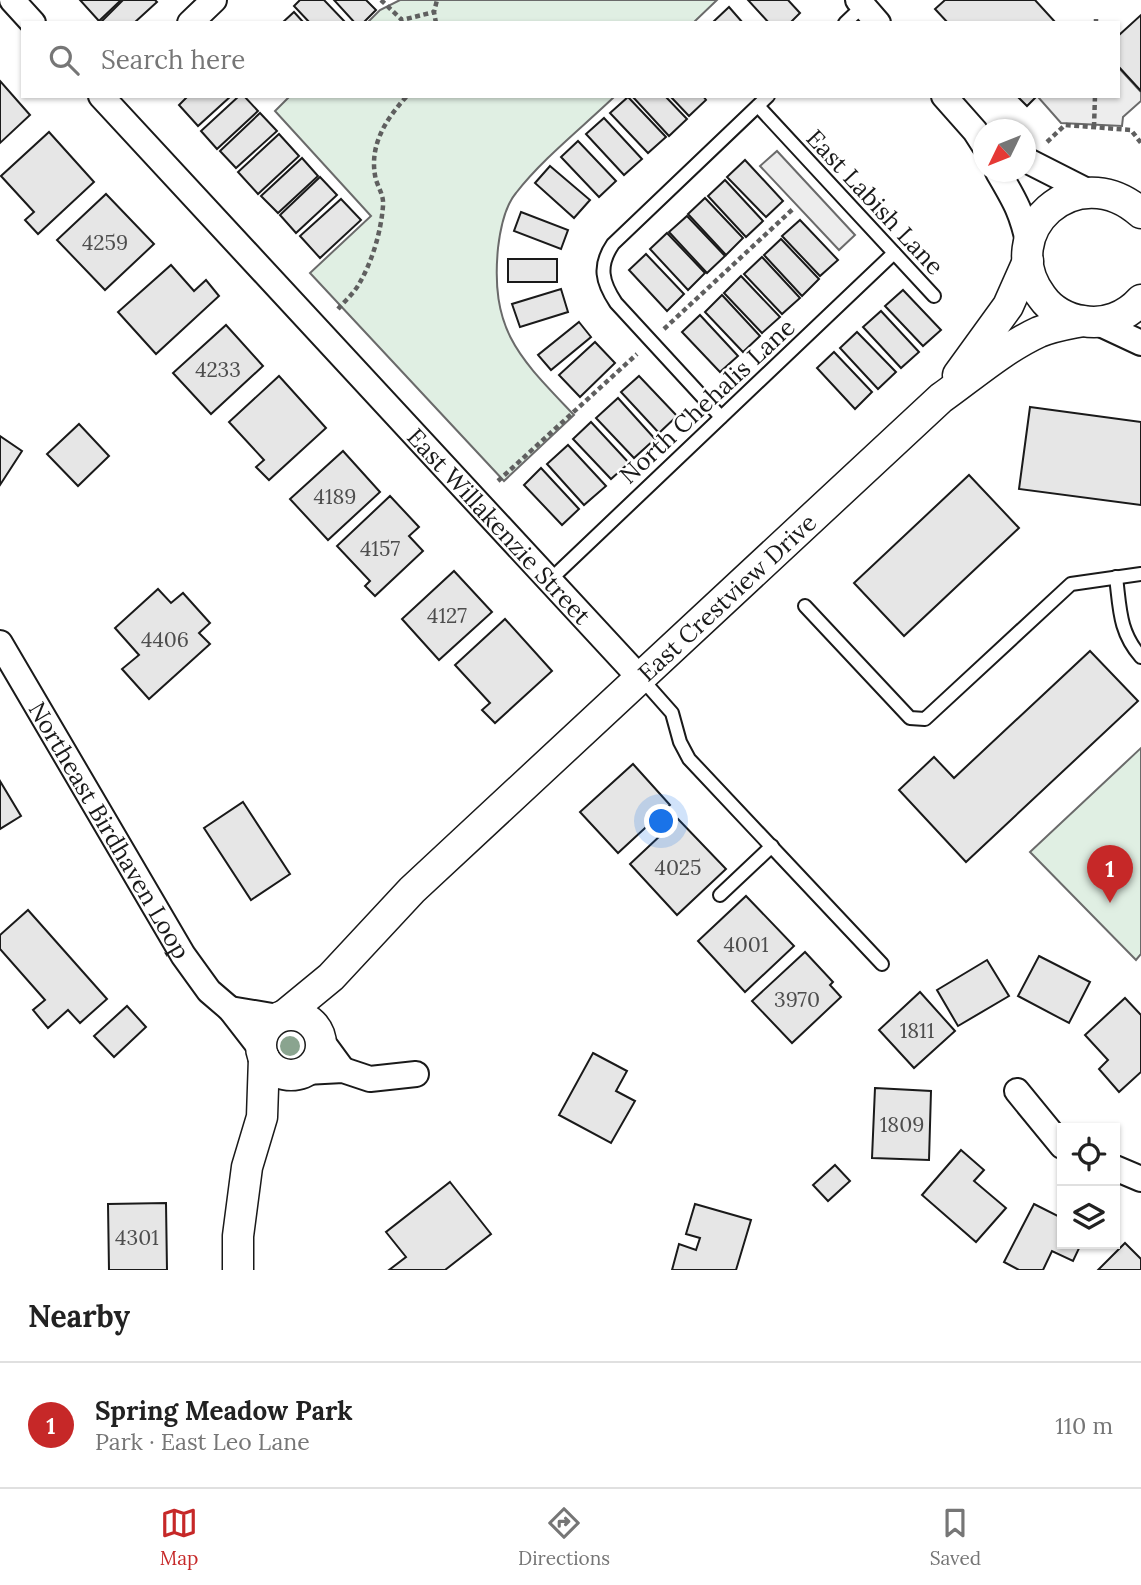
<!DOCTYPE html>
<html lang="en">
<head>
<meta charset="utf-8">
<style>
	body { margin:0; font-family:Lora,serif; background:#f2f2f2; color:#222 }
	.controls { position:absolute; right:21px; bottom:21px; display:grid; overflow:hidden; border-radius:0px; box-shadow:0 2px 5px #0004 }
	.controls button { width:63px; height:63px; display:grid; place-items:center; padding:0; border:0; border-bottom:2px solid #e0e0e0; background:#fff; color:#222; font:35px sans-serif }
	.compass { position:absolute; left:973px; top:119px; width:63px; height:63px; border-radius:50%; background:#fff; box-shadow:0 2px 5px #0004; rotate:227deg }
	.you { position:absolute; left:662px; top:822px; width:24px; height:24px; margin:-18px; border:5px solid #fff; border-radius:50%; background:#1a73e8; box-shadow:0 0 0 10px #1a73e833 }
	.badge { display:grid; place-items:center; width:46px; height:46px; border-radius:50%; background:#c62828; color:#fff; font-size:23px; font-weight:700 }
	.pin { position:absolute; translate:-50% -58px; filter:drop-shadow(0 2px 4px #0008) }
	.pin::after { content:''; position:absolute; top:37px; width:24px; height:21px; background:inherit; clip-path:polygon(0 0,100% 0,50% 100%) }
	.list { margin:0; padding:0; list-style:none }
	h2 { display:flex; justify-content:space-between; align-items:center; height:91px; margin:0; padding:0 28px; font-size:30px }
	h2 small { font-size:23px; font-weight:400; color:#767676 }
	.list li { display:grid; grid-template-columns:46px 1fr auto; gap:21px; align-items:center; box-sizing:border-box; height:126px; padding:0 28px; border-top:2px solid #e0e0e0 }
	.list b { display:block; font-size:26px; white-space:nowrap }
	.list p { margin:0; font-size:23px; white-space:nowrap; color:#767676 }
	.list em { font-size:23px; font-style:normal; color:#767676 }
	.icon { flex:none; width:38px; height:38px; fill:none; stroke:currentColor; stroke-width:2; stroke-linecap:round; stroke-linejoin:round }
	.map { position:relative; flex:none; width:1141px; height:1270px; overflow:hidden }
	.search { position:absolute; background:#fff; box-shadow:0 2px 5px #0004; left:21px; right:21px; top:21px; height:77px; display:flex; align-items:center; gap:18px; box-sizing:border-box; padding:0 24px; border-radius:0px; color:#767676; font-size:26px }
	.sheet { height:217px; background:#fff }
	nav { display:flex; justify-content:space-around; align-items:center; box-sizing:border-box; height:98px; border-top:2px solid #e0e0e0; background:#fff; font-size:19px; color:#767676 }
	nav a { display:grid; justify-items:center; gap:4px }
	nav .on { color:#c62828 }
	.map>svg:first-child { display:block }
	.green { fill:#e0efe3; stroke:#6a6a6a; stroke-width:2 }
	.parking { fill:#ededed; stroke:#6a6a6a; stroke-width:2 }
	.building { fill:#e6e6e6; stroke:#1a1a1a; stroke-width:2 }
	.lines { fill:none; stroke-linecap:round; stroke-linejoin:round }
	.service-casing { stroke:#1a1a1a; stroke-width:16 }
	.minor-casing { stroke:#1a1a1a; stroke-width:28 }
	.tertiary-casing { stroke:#1a1a1a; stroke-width:33 }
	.path { stroke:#5f5f5f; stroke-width:4.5; stroke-dasharray:5 3.5; stroke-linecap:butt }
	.service { stroke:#fff; stroke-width:12 }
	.minor { stroke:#fff; stroke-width:24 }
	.tertiary { stroke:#fff; stroke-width:30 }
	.tree { fill:#8aa48f }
	.labels { text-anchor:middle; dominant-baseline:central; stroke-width:5; stroke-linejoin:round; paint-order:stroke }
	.number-label { font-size:21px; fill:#4d4d4d }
	.street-label { font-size:24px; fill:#1a1a1a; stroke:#fff }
</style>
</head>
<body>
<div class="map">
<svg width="1141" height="1270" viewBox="0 0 1141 1270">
	<rect width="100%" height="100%" fill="#fff"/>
	<g class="green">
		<path d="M 400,0 L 717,0 L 693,23 L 367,23 L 380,10 Z"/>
		<path d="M 290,96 L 615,96 C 584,126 542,159 516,193 C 505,206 500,231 498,248 C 490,332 520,358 574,415 L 504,481 L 310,273 L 371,216 L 275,111 Z"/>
		<path d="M 1141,748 L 1141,954 L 1136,960 L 1030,852 Z"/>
	</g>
	<g class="parking">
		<path d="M 1118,67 L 1141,92 L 1141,101 L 1123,117 L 1122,126 L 1061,123 L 1038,97 L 1118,96 Z"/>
		<path d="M 777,151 L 855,235 L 839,250 L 760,166 Z"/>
	</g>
	<g class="building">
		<path d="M 80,0 L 121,0 L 99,21 Z"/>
		<path d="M 123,0 L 155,0 L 157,2 L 134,23 L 100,23 Z"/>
		<path d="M 300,0 L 324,0 L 346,23 L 310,23 L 294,6 Z"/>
		<path d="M 334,0 L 366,0 L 376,10 L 363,23 L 355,23 Z"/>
		<path d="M 748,0 L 788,0 L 800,13 L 790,23 L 769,23 Z"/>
		<path d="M 945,0 L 1035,0 L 1056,23 L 948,23 L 935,9 Z"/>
		<path d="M 729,7 L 743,23 L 712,23 Z"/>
		<path d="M 294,12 L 304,23 L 282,23 Z"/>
		<path d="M 1141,15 L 1141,91 L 1118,66 L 1118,36 Z"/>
		<path d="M 0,81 L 30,115 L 0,143 Z"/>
		<path d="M 188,96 L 231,96 L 198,126 L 179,105 Z"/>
		<path d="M 239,96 L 244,96 L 258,111 L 217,149 L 201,131 Z"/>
		<path d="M 632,96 L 665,96 L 687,119 L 669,136 Z"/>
		<path d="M 670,96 L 703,96 L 706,100 L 689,116 Z"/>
		<path d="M 1017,96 L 1037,96 L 1027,106 Z"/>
		<path d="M 628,97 L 666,137 L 648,153 L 610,113 Z"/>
		<path d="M 260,113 L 277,131 L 236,168 L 220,151 Z"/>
		<path d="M 604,118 L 642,159 L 624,175 L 586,134 Z"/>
		<path d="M 49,132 L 94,182 L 38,234 L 25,220 L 34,212 L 1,176 Z"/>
		<path d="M 279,134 L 299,156 L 258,194 L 238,172 Z"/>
		<path d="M 578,141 L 616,181 L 599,197 L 561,157 Z"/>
		<path d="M 302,158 L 318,176 L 278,213 L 261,196 Z"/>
		<path d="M 745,160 L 783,201 L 766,217 L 727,177 Z"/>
		<path d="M 550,166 L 590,200 L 574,218 L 535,183 Z"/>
		<path d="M 320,177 L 337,195 L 296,233 L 280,215 Z"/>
		<path d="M 725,180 L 763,221 L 746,237 L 708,196 Z"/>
		<path d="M 106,194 L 154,244 L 105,290 L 57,240 Z"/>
		<path d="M 705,198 L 743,238 L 726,255 L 688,214 Z"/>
		<path d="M 341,199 L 361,220 L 320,258 L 300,236 Z"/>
		<path d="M 521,212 L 568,230 L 561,249 L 514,231 Z"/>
		<path d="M 687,216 L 725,256 L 707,273 L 669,232 Z"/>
		<path d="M 800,220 L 838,260 L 820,276 L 782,236 Z"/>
		<path d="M 667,233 L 705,273 L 688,290 L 650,249 Z"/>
		<path d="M 781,239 L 819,279 L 802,296 L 764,255 Z"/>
		<path d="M 646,254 L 684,294 L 667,311 L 629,270 Z"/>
		<path d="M 762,257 L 800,298 L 782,314 L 744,274 Z"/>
		<rect x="508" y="259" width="49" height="23"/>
		<path d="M 171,265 L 194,291 L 206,280 L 219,296 L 156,354 L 118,312 Z"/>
		<path d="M 741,276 L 780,317 L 762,333 L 724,293 Z"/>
		<path d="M 561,289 L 568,312 L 520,327 L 512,304 Z"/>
		<path d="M 903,290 L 941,330 L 923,346 L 885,306 Z"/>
		<path d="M 722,295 L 760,336 L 743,352 L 705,312 Z"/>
		<path d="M 881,311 L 919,352 L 901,368 L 863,327 Z"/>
		<path d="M 700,315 L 738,356 L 720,372 L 682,332 Z"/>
		<path d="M 579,322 L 591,337 L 551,370 L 538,355 Z"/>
		<path d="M 226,325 L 263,366 L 211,414 L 173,373 Z"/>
		<path d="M 857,332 L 896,372 L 878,389 L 840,348 Z"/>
		<path d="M 595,342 L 615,363 L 580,397 L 559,375 Z"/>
		<path d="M 834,352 L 872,392 L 855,409 L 817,368 Z"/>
		<path d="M 279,376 L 326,428 L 269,480 L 256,467 L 264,460 L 229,422 Z"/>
		<path d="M 639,376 L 677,416 L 659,433 L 621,392 Z"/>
		<path d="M 618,398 L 655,439 L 634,458 L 596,418 Z"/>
		<path d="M 1030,407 L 1141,422 L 1141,505 L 1019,489 Z"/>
		<path d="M 591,422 L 629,463 L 611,479 L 573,439 Z"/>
		<path d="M 79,424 L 109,456 L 78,486 L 47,454 Z"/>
		<path d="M 0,436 L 22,451 L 0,485 Z"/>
		<path d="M 568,445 L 606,486 L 584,505 L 547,464 Z"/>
		<path d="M 343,451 L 380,492 L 328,540 L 290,499 Z"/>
		<path d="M 541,468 L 579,509 L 562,525 L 524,485 Z"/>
		<path d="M 969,475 L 1019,528 L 904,636 L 854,583 Z"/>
		<path d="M 390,496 L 419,527 L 409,536 L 423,551 L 375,596 L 365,586 L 370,581 L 337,546 Z"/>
		<path d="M 454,571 L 492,612 L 439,660 L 402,619 Z"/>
		<path d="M 158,589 L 171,603 L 183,593 L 210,623 L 199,633 L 210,644 L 149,699 L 122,669 L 139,655 L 115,628 Z"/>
		<path d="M 505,619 L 552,671 L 495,723 L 482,710 L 490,703 L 455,665 Z"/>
		<path d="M 1090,651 L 1138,701 L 966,862 L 899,790 L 934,757 L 954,778 Z"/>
		<path d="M 633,764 L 670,805 L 618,853 L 580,812 Z"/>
		<path d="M 0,781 L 21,816 L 0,829 Z"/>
		<path d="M 243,802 L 290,874 L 251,900 L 204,828 Z"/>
		<path d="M 678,819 L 726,869 L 677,915 L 630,864 Z"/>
		<path d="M 746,896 L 794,946 L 745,992 L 698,941 Z"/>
		<path d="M 28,910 L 107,999 L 80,1023 L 68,1010 L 48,1028 L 33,1010 L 45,1000 L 0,949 L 0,935 Z"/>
		<path d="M 805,952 L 833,982 L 830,985 L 841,997 L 792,1043 L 752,1001 Z"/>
		<path d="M 1039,956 L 1090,982 L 1069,1023 L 1018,996 Z"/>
		<path d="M 987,960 L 1009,996 L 958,1026 L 937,990 Z"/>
		<path d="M 920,992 L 955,1031 L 914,1068 L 879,1030 Z"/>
		<path d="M 1125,998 L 1141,1015 L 1141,1072 L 1119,1092 L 1099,1069 L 1108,1060 L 1085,1035 Z"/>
		<path d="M 127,1006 L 146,1027 L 114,1057 L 94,1036 Z"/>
		<path d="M 593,1053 L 627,1071 L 616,1091 L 635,1101 L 611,1143 L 559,1115 Z"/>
		<path d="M 875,1088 L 931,1091 L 929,1160 L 872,1158 Z"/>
		<path d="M 961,1150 L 984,1170 L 974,1181 L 1006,1208 L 976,1242 L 922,1195 Z"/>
		<path d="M 835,1165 L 850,1181 L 828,1201 L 813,1185 Z"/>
		<path d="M 450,1182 L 491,1234 L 445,1270 L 389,1270 L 406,1257 L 386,1232 Z"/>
		<path d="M 166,1203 L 167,1270 L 109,1270 L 108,1204 Z"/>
		<path d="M 695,1204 L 751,1220 L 736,1270 L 672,1270 L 679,1244 L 696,1250 L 700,1238 L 686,1234 Z"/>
		<path d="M 1034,1204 L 1062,1218 L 1062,1244 L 1081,1244 L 1073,1261 L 1052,1251 L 1043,1270 L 1019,1270 L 1004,1262 Z"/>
		<path d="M 1125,1243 L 1141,1259 L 1141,1270 L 1098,1270 Z"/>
	</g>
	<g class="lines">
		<g class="service-casing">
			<g id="service">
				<path d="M 845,23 L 865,4"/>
				<path d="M 758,106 L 934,296"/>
				<path d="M 721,417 L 616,303 C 602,282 598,266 613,244 L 768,96"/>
				<path d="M 1116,577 C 1120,609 1119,632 1141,657"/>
				<path d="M 550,580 L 894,253"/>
				<path d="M 805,606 L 910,718 L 925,719 L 1071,584 L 1141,574"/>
				<path d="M 641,678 L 672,713 L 680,742 L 689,759 L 882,964"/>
				<path d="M 720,895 L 772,846"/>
			</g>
		</g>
		<g class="minor-casing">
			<g id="minor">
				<path d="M 12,0 L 33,23"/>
				<path d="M 858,0 L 878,23"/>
				<path d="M 190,23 L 214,0"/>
				<path id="s1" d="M 101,96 L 640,678"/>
				<path d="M 944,96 L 975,131 L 984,145"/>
				<path d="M 1026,160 L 1089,192"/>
				<path d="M 998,172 C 1015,201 1022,212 1029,246"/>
				<path d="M 1096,322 L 1141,343"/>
				<path id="s2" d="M 0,643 L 183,955 L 209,991 L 230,1009 L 261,1049"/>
				<path d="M 230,1009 L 278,1017"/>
				<path d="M 321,1040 L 343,1070"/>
				<path d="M 305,1072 L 343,1070 L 370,1079 L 416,1074"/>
				<path d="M 1017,1091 L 1062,1146"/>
				<path d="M 1115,1168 L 1141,1179"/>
			</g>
		</g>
		<g class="tertiary-casing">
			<g id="tertiary">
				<path d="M 1141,213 C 1076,155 993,233 1042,297 C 1051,310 1067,319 1083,321 C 1104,325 1126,317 1141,300"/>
				<path d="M 958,375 L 1008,306 L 1028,261"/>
				<path id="s3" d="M 286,1014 L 331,977 L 412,890 L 941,398 C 972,376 1004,348 1039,332 C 1053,326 1067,324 1082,321"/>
				<circle cx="291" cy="1045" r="30"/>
				<path d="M 238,1270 L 238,1236 L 247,1167 L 262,1117 L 264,1058"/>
			</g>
		</g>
		<g class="path">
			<path d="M 381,0 L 402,20 L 434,12"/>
			<path d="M 436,23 L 434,12 L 437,0"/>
			<path d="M 1096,23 L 1096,19"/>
			<path d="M 1094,127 L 1095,96"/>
			<path d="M 1047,142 L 1065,125 L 1131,130 L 1141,143"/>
			<path d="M 338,309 C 345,301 354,293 359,284 C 372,262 381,232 383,206 C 384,196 379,189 376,180 C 368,147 385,120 407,96"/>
			<path d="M 664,329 L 794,208"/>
			<path d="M 498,481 L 637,354"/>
		</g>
		<use href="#service" class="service"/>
		<use href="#minor" class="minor"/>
		<use href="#tertiary" class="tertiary"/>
	</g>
	<circle class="tree" cx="290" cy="1046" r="10"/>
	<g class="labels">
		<g class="number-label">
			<text x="105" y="242">4259</text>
			<text x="218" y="369">4233</text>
			<text x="335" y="496">4189</text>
			<text x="380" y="548">4157</text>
			<text x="447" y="615">4127</text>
			<text x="165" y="639">4406</text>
			<text x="678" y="867">4025</text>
			<text x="746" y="944">4001</text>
			<text x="797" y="999">3970</text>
			<text x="917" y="1030">1811</text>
			<text x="902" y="1124">1809</text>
			<text x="137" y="1237">4301</text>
		</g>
		<g class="street-label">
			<text transform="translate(875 202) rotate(47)">East Labish Lane</text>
			<text transform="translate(707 401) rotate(-43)">North Chehalis Lane</text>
			<text stroke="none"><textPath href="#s1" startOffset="586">East Willakenzie Street</textPath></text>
			<text stroke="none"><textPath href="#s3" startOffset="607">East Crestview Drive</textPath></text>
			<text stroke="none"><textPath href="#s2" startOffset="217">Northeast Birdhaven Loop</textPath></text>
		</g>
	</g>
</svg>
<div class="controls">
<button><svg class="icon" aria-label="locate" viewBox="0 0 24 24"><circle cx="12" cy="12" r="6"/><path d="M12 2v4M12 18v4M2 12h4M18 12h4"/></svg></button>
<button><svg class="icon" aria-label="layers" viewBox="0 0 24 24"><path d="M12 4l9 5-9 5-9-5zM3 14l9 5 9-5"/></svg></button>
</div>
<svg class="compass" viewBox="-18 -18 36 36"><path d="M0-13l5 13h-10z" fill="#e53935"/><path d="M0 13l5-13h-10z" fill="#767676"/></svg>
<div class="you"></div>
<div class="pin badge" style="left:1110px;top:903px">1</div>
<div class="search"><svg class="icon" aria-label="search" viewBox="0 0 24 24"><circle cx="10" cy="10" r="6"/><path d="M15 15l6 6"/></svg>Search here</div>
</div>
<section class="sheet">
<h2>Nearby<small></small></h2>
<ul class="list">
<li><span class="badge">1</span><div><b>Spring Meadow Park</b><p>Park · East Leo Lane</p></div><em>110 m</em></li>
</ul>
</section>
<nav>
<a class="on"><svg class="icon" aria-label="map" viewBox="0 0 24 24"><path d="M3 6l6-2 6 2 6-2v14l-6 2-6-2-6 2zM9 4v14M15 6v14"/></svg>Map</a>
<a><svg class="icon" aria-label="directions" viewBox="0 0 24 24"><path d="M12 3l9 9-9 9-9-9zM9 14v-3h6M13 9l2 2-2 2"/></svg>Directions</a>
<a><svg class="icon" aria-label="saved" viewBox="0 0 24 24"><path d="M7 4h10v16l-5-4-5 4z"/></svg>Saved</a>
</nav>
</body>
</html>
